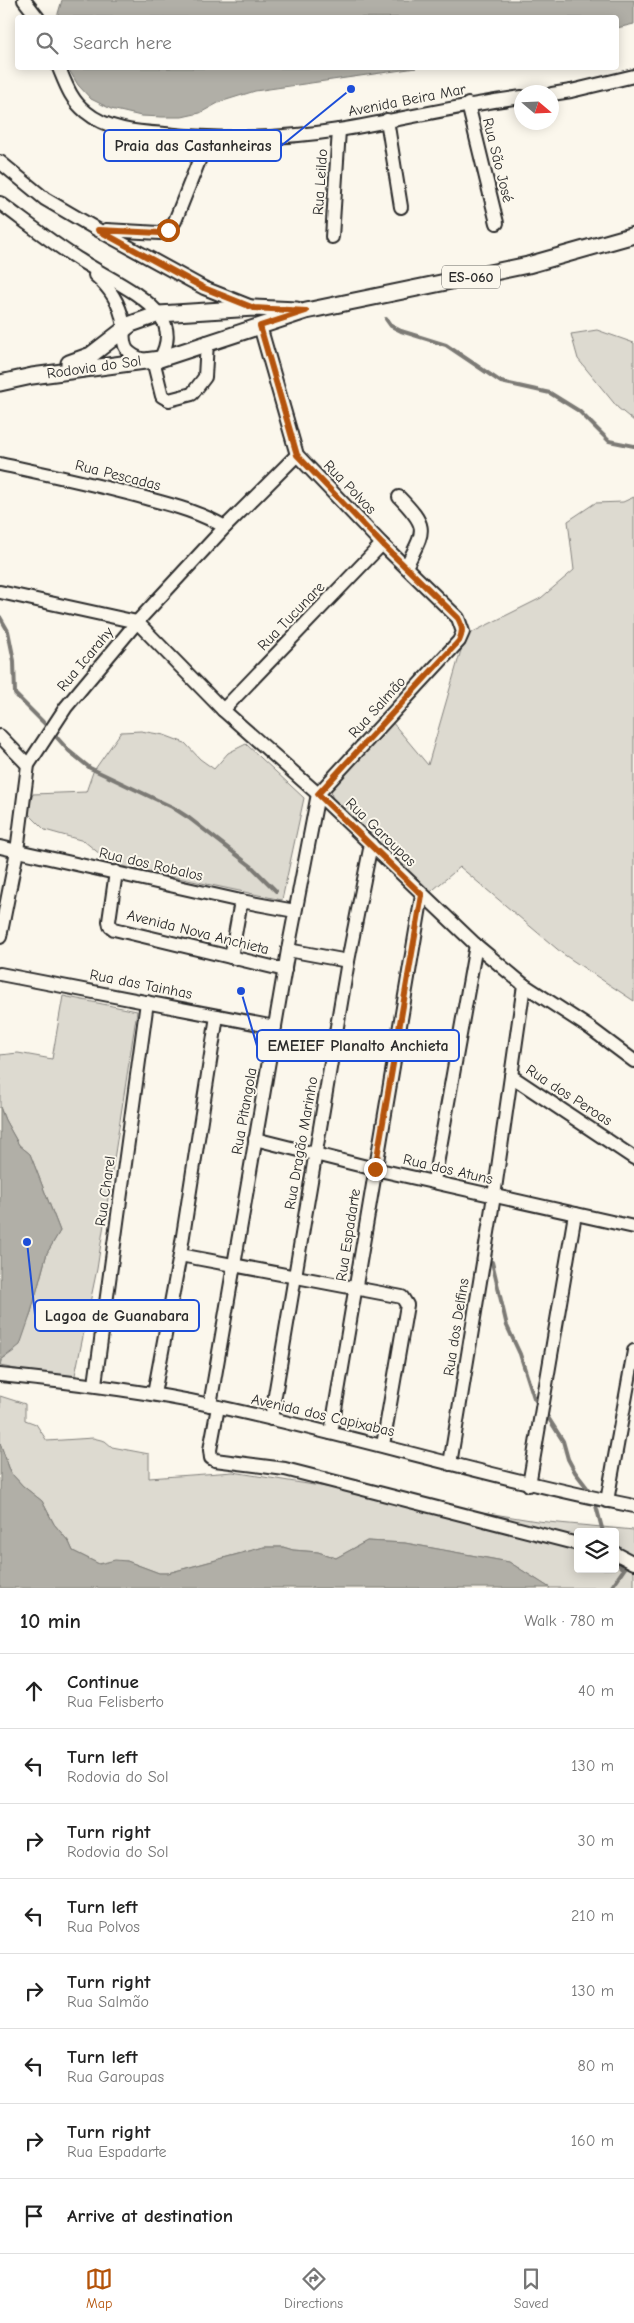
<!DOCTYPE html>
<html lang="en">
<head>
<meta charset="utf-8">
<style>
	body { margin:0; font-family:"Comic Neue",sans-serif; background:#f2f2f2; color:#222 }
	.controls { position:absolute; right:15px; bottom:15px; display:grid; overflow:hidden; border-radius:5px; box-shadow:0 2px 12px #0003 }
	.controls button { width:45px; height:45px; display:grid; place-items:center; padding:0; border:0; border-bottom:1px solid #e0e0e0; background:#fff; color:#222; font:25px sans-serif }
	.compass { position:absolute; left:514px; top:85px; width:45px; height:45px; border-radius:50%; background:#fff; box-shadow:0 2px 12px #0003; rotate:109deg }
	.stop { position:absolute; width:15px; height:15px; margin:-11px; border:4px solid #b45309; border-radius:50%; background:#fff }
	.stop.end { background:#b45309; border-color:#fff; box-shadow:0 1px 5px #0008 }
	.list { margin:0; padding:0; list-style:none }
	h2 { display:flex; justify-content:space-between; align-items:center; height:65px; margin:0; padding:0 20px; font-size:21px }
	h2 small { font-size:16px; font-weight:400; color:#767676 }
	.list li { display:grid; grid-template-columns:32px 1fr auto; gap:15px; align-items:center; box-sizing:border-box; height:75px; padding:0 20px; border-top:1px solid #e0e0e0 }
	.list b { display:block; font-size:19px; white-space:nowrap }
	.list p { margin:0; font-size:16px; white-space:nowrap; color:#767676 }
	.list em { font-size:16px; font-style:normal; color:#767676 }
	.icon { flex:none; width:28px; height:28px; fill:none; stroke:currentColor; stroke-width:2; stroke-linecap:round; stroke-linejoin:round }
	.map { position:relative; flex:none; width:634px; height:1588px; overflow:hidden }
	.search { position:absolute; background:#fff; box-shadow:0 2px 12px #0003; left:15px; right:15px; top:15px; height:55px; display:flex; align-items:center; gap:12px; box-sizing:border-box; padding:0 18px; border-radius:5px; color:#767676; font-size:19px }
	.sheet { height:665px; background:#fff }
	nav { display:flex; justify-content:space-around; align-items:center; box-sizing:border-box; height:70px; border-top:1px solid #e0e0e0; background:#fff; font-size:14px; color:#767676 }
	nav a { display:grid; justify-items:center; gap:2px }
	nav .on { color:#b45309 }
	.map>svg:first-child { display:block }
	.green { fill:#dddad0; stroke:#84827e; fill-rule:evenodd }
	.water { fill:#b1afa7; stroke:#7b7a75 }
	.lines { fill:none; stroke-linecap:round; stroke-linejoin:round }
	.stream { stroke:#7b7a75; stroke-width:4 }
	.minor-casing { stroke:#2b2b2b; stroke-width:16 }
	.major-casing { stroke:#2b2b2b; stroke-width:19 }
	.minor { stroke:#fbf7ec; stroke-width:12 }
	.major { stroke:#fbf7ec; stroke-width:15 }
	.route { stroke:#b45309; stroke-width:6 }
	.labels { text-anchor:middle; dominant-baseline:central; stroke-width:4; stroke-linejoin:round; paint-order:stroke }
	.shield { fill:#fbf7ec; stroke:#696865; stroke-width:1 }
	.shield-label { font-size:14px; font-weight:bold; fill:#2b2b2b }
	.street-label { font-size:15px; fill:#2b2b2b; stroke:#fbf7ec }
	.leader { fill:none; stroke:#1d4ed8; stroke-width:2 }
	.callout-dot { fill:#1d4ed8; stroke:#fbf7ec; stroke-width:2 }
	.callout { fill:#fbf7ec; stroke:#1d4ed8; stroke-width:2 }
	.callout-label { font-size:16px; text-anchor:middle; font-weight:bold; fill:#2b2b2b }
</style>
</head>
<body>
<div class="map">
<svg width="634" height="1588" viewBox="0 0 634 1588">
	<rect width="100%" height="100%" fill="#fbf7ec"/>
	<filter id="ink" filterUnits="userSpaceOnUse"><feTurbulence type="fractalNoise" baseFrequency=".02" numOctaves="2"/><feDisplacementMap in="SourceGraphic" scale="10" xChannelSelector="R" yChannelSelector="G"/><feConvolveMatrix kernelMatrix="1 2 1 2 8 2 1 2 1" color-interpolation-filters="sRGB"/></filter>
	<g filter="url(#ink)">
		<g class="green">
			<path d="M 597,330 L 634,343 L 634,421 L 618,408 L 578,359 L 571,334 Z"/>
			<path d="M 634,497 L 634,1001 L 563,954 L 460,867 L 427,895 L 333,803 L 331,791 L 335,781 L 392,722 L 428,765 L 465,636 L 541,598 L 574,570 L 568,521 L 595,503 L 623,502 Z"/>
			<path d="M 141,731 L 164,735 L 185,743 L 200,759 L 214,769 L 228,753 L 246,744 L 304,798 L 282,900 L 112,864 L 84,841 L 45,830 L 27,812 L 33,794 L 86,792 L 93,772 L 121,732 Z"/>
			<path d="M 63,996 L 137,1011 L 97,1269 L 74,1380 L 0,1366 L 1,1360 L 14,1351 L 30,1316 L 47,1253 L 60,1231 L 30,1154 L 19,1145 L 5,1120 L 0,1107 L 0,1055 L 18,1053 L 52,1059 Z"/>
			<path d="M 0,1396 L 25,1404 L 25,1420 L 36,1424 L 47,1441 L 93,1438 L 105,1441 L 112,1447 L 149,1454 L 149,1478 L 233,1472 L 537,1521 L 634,1530 L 634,1588 L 550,1588 L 509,1562 L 405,1543 L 367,1541 L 336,1558 L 318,1552 L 293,1550 L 283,1547 L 264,1547 L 168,1573 L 159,1573 L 127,1561 L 99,1564 L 73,1551 L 69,1542 L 54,1524 L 42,1501 L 23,1486 L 11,1473 L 0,1443 ZM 578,1532 L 615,1532 L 615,1569 L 578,1569 Z"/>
		</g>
		<g class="water">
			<path d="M 62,0 L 634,0 L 634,24 L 617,28 L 616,18 L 57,17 Z"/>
			<path d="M 68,68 L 416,68 L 255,91 L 220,102 L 200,113 L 182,117 L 162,117 L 141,116 L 111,109 L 91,99 L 78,85 Z"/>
			<path d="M 0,1107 L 5,1120 L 19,1145 L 30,1154 L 60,1231 L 47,1253 L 30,1316 L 20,1345 L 1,1360 L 0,1366 Z"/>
			<path d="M 0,1443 L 11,1473 L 23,1486 L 42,1501 L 54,1524 L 69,1542 L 73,1551 L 99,1564 L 115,1560 L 127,1561 L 159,1573 L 168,1573 L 264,1547 L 283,1547 L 293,1550 L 318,1552 L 336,1558 L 367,1541 L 405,1543 L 509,1562 L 550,1588 L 0,1588 Z"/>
		</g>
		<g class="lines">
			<g class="stream">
				<path d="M 386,319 L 391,326 L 401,331 L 446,345 L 501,382 L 550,393 L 579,411 L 609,441 L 634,446"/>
				<path d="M 0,617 L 8,631 L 14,661 L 15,694 L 43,722 L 69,751 L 90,768 L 172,807 L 189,818 L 251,866 L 276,891"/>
				<path d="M 492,1262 L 507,1326 L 520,1354 L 534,1398 L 540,1406"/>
				<path d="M 544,1411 L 563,1441 L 568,1459 L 575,1472 L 591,1493"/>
				<path d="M 595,1502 L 603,1532"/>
				<path d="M 615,1561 L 623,1569"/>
				<path d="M 611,1588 L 629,1562"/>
			</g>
			<g class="minor-casing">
				<g id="minor">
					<path d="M 24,0 L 38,18"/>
					<path d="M 59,68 C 66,85 71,100 86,112 C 107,130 139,132 165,134 C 222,140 281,139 339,130 C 400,120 460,105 522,97"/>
					<path d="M 552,94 L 571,91 L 634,76"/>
					<path d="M 468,104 L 497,223"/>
					<path d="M 387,120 L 401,207"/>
					<path d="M 0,162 L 45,199 L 98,230 L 204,288 L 252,307"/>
					<path d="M 0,203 C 26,222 51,242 78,259 C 102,275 144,293 160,316 C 170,329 168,345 160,359"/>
					<path d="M 106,230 L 160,233 L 169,230 L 175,221 L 208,138"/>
					<path d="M 332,237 L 339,130"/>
					<path d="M 95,275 C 109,287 120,304 123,322 C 125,331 121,341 127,350 C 131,355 138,358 144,360"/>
					<path d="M 153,360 L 162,396 L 169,400 L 192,394 L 205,377 L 207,342"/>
					<path d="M 0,464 C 50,475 100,485 149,499 C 176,506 201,513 225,527"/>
					<path d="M 399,497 C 430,529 424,530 406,567"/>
					<path d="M 0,592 L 137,622 L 223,710 L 318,794 L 476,945 L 524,985 L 590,1028 L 634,1061"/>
					<path d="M 223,710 L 382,544"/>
					<path d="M 0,736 L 28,765"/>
					<path d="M 0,847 L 241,901 L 295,911"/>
					<path d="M 116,872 L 109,921 L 110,926 L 114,929 L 285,970"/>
					<path d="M 0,937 L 17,851 L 28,765 L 66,707 L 137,622 L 225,527 L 297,455"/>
					<path d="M 288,950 L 348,961"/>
					<path d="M 231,957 L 241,901"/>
					<path d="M 0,974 L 275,1027"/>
					<path d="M 511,1076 L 634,1158"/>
					<path d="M 255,1139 L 375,1169 L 634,1227"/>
					<path d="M 434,1181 L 476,945"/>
					<path d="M 180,1255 L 402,1297 L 407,1305 L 383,1445"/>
					<path d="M 0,1375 C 71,1382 140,1390 210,1405 C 352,1435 491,1478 634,1506"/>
					<path d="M 95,1384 L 147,1002"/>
					<path d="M 154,1394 L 180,1255 L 217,1016"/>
					<path d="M 210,1405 L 288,950 L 318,794 L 459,641 L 463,632 L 458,618 L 382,544 L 297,455 L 260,326"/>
					<path d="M 218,1407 L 210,1450 L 211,1458 L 215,1460 L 285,1469 L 578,1544"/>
					<path d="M 271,1419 L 348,961 L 371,844"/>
					<path d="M 331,1433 L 422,895"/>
					<path d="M 450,1464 L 494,1196 L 524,985"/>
					<path d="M 529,1485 L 575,1214"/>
					<path d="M 607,1501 L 634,1351"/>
					<path d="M 615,1553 L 634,1563"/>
				</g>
			</g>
			<g class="major-casing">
				<g id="major">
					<path d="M 69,363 L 91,355 L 131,324 L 159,314 L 254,308 L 297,310"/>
					<path d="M 0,383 L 32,376 L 160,359 L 306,311 L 528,265 L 634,235"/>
				</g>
			</g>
			<use href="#minor" class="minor"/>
			<use href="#major" class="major"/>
		</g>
	</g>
	<g class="lines" filter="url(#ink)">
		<path class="route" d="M 168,230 L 160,233 L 98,230 L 204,288 L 254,308 L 306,311 L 260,326 L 297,455 L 382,544 L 458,618 C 463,627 463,632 459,641 L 318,794 L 422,895 L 375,1169"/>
	</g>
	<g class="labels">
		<rect class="shield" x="442" y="265.5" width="58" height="23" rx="4"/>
		<g class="shield-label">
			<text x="471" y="277">ES-060</text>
		</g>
		<g class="street-label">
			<text transform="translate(407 100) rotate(-11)">Avenida Beira Mar</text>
			<text transform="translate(498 160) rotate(76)">Rua São José</text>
			<text transform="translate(320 182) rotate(-86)">Rua Leildo</text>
			<text transform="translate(94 367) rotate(-8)">Rodovia do Sol</text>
			<text transform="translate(118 475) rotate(14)">Rua Pescadas</text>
			<text transform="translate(350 487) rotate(46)">Rua Polvos</text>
			<text transform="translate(291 616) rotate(-46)">Rua Tucunare</text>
			<text transform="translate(85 659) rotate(-50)">Rua Icarahy</text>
			<text transform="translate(377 707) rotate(-48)">Rua Salmão</text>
			<text transform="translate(381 832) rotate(44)">Rua Garoupas</text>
			<text transform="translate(151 864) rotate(13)">Rua dos Robalos</text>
			<text transform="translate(198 932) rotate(14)">Avenida Nova Anchieta</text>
			<text transform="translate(141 984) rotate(11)">Rua das Tainhas</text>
			<text transform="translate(569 1095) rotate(33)">Rua dos Peroas</text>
			<text transform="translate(244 1111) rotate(-80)">Rua Pitangola</text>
			<text transform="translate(301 1143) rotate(-80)">Rua Dragão Marinho</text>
			<text transform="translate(448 1169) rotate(13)">Rua dos Atuns</text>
			<text transform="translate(105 1191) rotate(-82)">Rua Charel</text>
			<text transform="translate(348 1235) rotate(-81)">Rua Espadarte</text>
			<text transform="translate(456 1327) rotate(-81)">Rua dos Delfins</text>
			<text transform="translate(323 1415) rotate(13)">Avenida dos Capixabas</text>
		</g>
	</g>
	<path class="leader" d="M351 89L281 146M241 991L257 1046M27 1242L35 1315"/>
	<g class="callout-dot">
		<circle cx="351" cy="89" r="5"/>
		<circle cx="241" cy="991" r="5"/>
		<circle cx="27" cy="1242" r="5"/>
	</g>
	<g class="callout">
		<rect x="104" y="130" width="177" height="31" rx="5"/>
		<rect x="257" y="1030" width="202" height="31" rx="5"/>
		<rect x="35" y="1300" width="164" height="31" rx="5"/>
	</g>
	<g class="callout-label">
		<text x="193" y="151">Praia das Castanheiras</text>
		<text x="358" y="1051">EMEIEF Planalto Anchieta</text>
		<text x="117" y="1321">Lagoa de Guanabara</text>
	</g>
</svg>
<div class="controls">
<button><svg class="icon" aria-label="layers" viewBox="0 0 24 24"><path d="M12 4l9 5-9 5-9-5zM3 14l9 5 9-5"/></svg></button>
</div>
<svg class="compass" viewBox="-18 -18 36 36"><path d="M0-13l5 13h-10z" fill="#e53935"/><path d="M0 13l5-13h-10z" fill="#767676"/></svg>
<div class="stop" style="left:168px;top:230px"></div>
<div class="stop end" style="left:375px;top:1169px"></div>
<div class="search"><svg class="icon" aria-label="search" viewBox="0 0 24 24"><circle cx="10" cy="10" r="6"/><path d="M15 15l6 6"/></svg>Search here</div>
</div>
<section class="sheet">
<h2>10 min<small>Walk · 780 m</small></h2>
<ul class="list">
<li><svg class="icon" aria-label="ahead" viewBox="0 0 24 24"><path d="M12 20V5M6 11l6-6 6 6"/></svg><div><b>Continue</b><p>Rua Felisberto</p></div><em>40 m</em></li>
<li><svg class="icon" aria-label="left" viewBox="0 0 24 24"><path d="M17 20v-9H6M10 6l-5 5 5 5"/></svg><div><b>Turn left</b><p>Rodovia do Sol</p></div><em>130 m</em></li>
<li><svg class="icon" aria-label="right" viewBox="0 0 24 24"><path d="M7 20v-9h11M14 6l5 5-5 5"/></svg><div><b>Turn right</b><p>Rodovia do Sol</p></div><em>30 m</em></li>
<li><svg class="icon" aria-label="left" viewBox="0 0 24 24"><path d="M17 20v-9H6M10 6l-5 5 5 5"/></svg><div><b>Turn left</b><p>Rua Polvos</p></div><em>210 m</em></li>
<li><svg class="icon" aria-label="right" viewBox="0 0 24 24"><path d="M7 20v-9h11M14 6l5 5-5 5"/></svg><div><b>Turn right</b><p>Rua Salmão</p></div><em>130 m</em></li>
<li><svg class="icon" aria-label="left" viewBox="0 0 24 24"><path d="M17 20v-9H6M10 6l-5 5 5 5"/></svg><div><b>Turn left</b><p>Rua Garoupas</p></div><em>80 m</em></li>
<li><svg class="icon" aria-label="right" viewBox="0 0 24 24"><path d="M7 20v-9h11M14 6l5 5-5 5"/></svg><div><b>Turn right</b><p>Rua Espadarte</p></div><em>160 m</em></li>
<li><svg class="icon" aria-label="arrive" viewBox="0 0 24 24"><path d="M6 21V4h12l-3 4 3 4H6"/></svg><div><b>Arrive at destination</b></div></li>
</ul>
</section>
<nav>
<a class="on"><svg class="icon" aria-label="map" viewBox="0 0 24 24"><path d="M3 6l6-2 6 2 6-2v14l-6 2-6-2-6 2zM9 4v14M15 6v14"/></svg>Map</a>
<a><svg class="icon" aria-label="directions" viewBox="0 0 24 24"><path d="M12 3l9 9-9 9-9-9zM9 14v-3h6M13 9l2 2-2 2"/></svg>Directions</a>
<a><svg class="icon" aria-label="saved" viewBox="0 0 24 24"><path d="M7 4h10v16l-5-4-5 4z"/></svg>Saved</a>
</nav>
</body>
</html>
